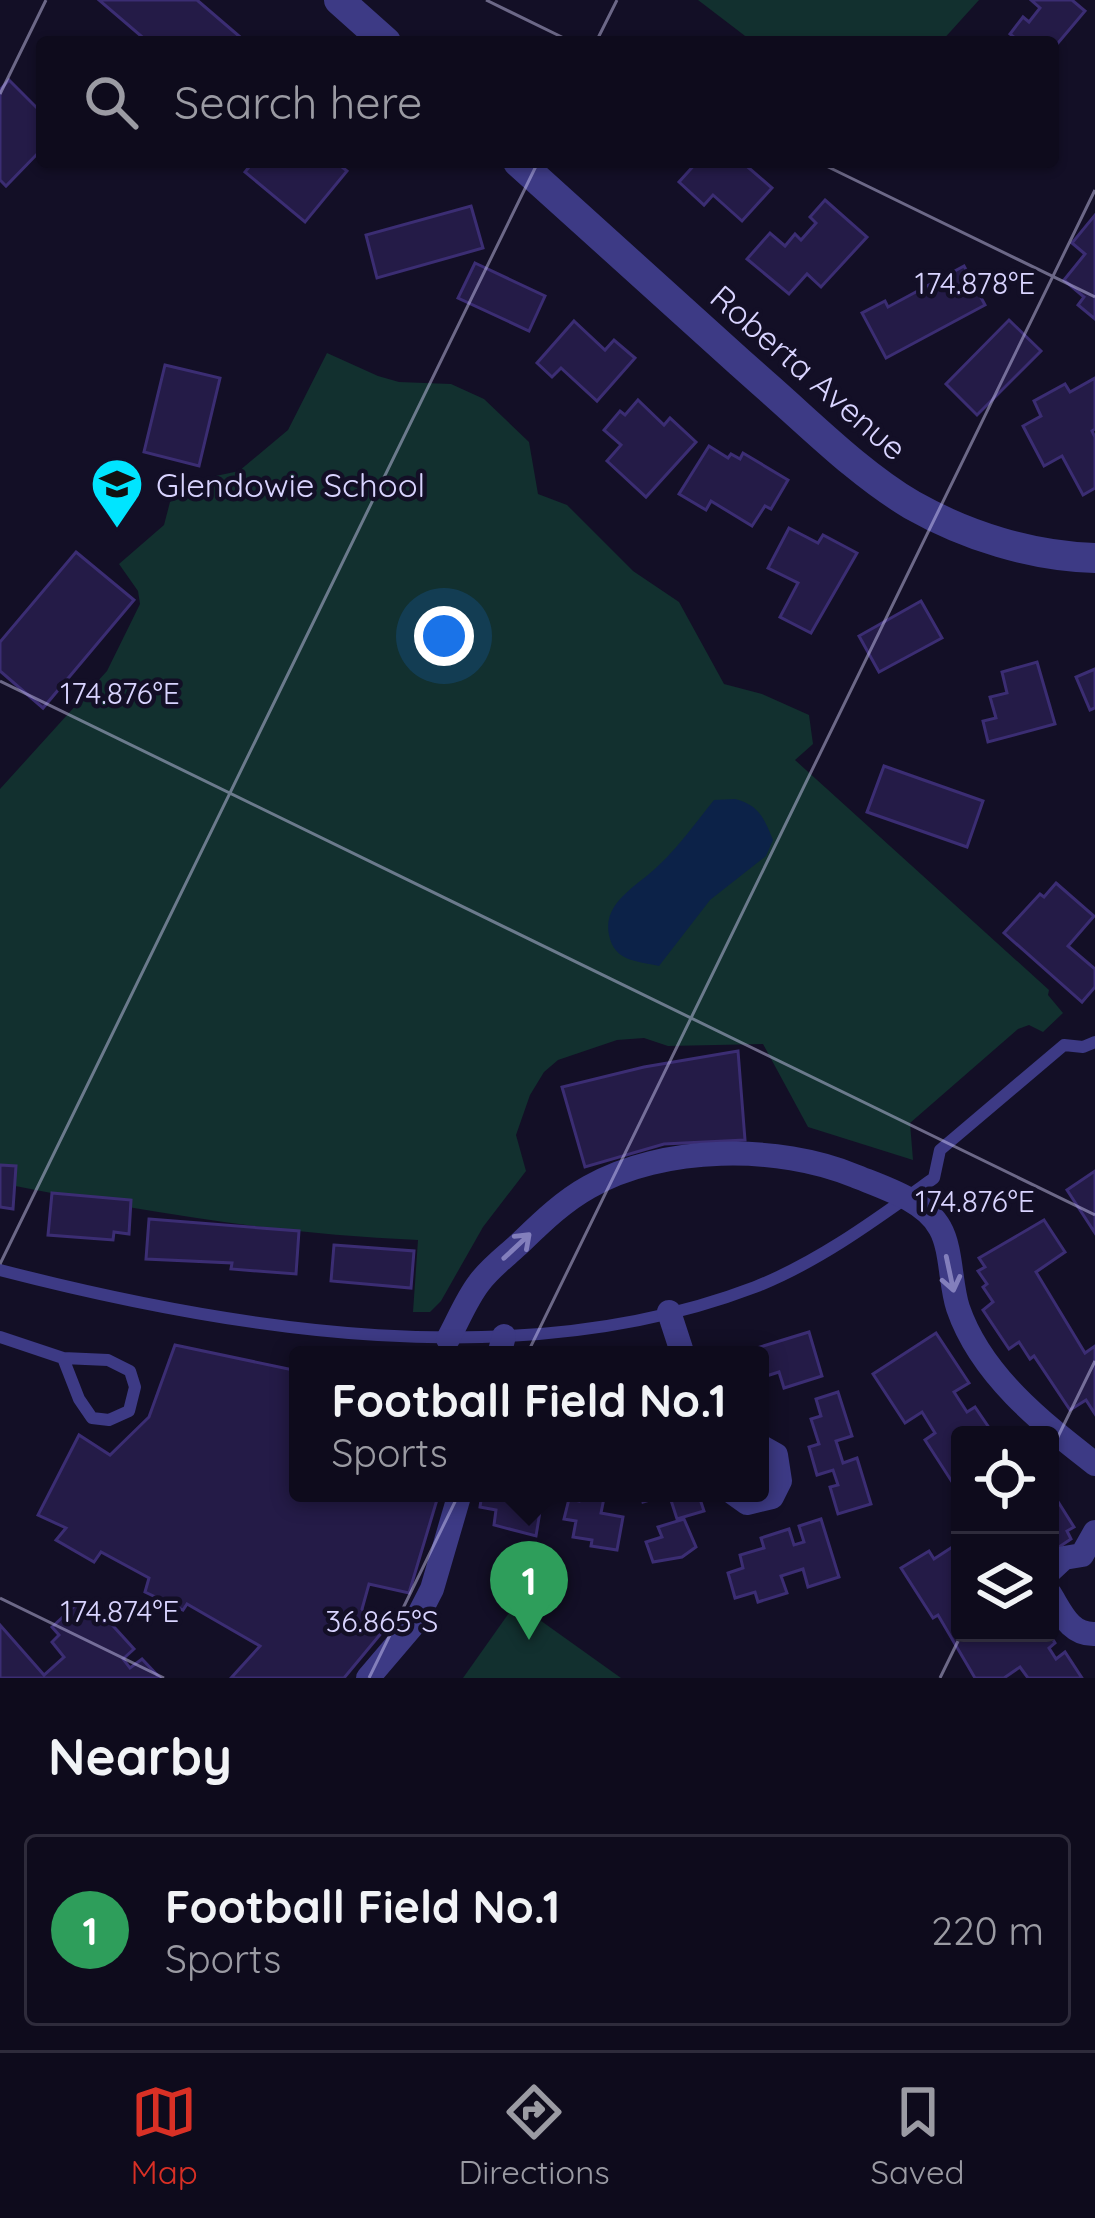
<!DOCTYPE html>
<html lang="en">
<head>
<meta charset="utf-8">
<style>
	body { margin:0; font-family:Quicksand,sans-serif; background:#1c1929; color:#f1f3f6 }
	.controls { position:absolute; right:36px; bottom:36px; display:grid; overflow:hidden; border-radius:12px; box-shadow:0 3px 9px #0004 }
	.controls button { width:108px; height:108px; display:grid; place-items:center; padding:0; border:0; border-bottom:3px solid #2e2b3b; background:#0e0b1c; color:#f1f3f6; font:60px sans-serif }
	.you { position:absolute; left:444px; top:636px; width:42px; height:42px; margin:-30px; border:9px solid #fff; border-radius:50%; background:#1a73e8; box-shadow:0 0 0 18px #1a73e833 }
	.badge { display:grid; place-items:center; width:78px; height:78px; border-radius:50%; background:#d93025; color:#fff; font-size:39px; font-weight:700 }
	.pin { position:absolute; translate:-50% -99px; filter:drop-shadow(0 3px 6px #0008) }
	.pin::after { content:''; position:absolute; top:63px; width:42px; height:36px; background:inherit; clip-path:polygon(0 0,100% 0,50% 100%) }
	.popup { position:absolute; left:289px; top:1346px; width:480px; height:156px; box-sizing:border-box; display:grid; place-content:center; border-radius:12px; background:#0e0b1c; filter:drop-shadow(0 3px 9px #0005); font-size:39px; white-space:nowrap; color:#9b9ba3 }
	.popup b { font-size:45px; color:#f1f3f6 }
	.popup::after { content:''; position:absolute; left:50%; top:100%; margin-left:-24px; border:24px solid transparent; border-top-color:#0e0b1c }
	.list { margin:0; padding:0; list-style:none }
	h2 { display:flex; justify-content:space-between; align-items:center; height:156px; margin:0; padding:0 48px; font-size:51px }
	h2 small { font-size:39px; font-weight:400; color:#9b9ba3 }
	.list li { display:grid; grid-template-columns:78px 1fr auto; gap:36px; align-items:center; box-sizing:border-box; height:192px; margin:0 24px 24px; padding:0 24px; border:3px solid #2e2b3b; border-radius:12px }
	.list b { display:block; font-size:45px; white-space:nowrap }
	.list p { margin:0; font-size:39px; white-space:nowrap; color:#9b9ba3 }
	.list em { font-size:39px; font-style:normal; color:#9b9ba3 }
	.icon { flex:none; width:66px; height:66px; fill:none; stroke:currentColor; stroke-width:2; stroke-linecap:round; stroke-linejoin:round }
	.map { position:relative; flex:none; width:1095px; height:1678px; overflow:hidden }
	.search { position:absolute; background:#0e0b1c; box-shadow:0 3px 9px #0004; left:36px; right:36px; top:36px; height:132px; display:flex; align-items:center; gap:30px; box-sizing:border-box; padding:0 42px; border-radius:12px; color:#9b9ba3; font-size:45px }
	.sheet { height:372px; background:#0e0b1c }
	nav { display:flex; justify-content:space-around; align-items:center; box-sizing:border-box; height:168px; border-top:3px solid #2e2b3b; background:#0e0b1c; font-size:33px; color:#9b9ba3 }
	nav a { display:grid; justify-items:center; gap:6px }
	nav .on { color:#d93025 }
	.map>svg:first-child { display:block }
	.green { fill:#12302f }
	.water { fill:#0c2248 }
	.building { fill:#241b47; stroke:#3b2d73; stroke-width:3 }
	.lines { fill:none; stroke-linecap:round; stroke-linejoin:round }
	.service { stroke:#3d3a85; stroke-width:12 }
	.minor { stroke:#3d3a85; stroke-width:24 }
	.tertiary { stroke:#3d3a85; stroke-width:30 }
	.oneway { stroke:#837fbc }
	.ticks { fill:none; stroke:#d9d4ff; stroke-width:3; stroke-opacity:0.45 }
	.labels { text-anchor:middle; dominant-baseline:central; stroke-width:9; stroke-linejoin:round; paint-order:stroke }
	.street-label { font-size:33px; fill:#d9d4ff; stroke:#130f26 }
	.poi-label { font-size:33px; fill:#d9d4ff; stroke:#130f26; text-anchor:start }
	.ticks-label { font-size:30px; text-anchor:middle; fill:#d9d4ff; stroke:#130f26; stroke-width:9; stroke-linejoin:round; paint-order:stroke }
</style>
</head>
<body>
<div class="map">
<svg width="1095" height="1678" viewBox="0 0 1095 1678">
	<rect width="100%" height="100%" fill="#130f26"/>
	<g class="green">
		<path d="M 698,0 L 979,0 L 941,42 L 753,42 Z"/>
		<path d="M 327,353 L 378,376 L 399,382 L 451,384 L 484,399 L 529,442 L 538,494 L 567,505 L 633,571 L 679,602 L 724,684 L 762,694 L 809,715 L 813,744 L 795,760 L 1049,990 L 1048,995 L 1063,1013 L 1043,1032 L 1029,1025 L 1018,1029 L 910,1123 L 913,1160 L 808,1127 L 763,1044 L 668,1046 L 644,1038 L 617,1040 L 558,1060 L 544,1072 L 530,1095 L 516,1135 L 526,1171 L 483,1227 L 441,1301 L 430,1312 L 413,1312 L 418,1240 C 277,1234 139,1211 0,1183 L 0,789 L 107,671 L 140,604 L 138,591 L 119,564 L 164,525 L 170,502 L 197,480 L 239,471 L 288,430 Z"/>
		<path d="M 516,1603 L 621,1678 L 463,1678 Z"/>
	</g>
	<path class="water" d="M 735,799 C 759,805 764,818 773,840 L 766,856 L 710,900 L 659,966 C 636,961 614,961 609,935 C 602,901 640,885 660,864 C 680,845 697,821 714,800 Z"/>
	<g class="building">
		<path d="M 99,0 L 197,0 L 246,42 L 148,42 Z"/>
		<path d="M 1031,0 L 1072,0 L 1085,11 L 1053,49 L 1053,42 L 1012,42 L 1015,38 L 1010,34 L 1023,17 L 1029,22 L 1040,8 Z"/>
		<path d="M 9,80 L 42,113 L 42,149 L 6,186 L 0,180 L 0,90 Z"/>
		<path d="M 253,162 L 336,162 L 347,171 L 305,222 L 245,172 Z"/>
		<path d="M 697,162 L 742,162 L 772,188 L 742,221 L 713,195 L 704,205 L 679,182 Z"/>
		<path d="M 825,200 L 867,237 L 821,287 L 807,274 L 789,294 L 747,259 L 770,233 L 785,246 L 795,234 L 801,240 L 816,223 L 810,217 Z"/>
		<path d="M 471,206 L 483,248 L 377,278 L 366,235 Z"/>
		<path d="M 1095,215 L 1095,319 L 1078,305 L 1084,297 L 1064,280 L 1085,254 L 1072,243 Z"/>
		<path d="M 475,263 L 545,296 L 529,331 L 458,298 Z"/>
		<path d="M 964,266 L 985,305 L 886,358 L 862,313 L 885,301 L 888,307 Z"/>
		<path d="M 1009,320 L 1041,351 L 977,415 L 946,384 Z"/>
		<path d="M 574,321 L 605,350 L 614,340 L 635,358 L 597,401 L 561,368 L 552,377 L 537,363 Z"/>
		<path d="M 165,365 L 220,378 L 199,466 L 144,452 Z"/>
		<path d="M 1095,378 L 1095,429 L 1092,431 L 1095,437 L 1095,488 L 1083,495 L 1062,456 L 1044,466 L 1023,426 L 1041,416 L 1034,401 L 1065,384 L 1070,392 Z"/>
		<path d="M 638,400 L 664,425 L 670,418 L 696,442 L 646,497 L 607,461 L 621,445 L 604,430 L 620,411 L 625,415 Z"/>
		<path d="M 709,446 L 728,458 L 731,454 L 740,459 L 743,453 L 788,480 L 771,509 L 765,506 L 752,526 L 711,501 L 706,510 L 679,494 Z"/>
		<path d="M 789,528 L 818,543 L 823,535 L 857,553 L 811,633 L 780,617 L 798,583 L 768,568 Z"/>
		<path d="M 76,552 L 134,600 L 43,708 L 0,671 L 0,642 Z"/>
		<path d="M 921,601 L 942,638 L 879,672 L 859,636 Z"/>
		<path d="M 1037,662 L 1055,724 L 988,742 L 983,721 L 996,718 L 990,697 L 1007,693 L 1002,672 Z"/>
		<path d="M 1095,669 L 1095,708 L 1090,710 L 1076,677 Z"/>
		<path d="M 884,766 L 983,801 L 967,847 L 867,812 Z"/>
		<path d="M 1056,883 L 1094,916 L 1068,946 L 1095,969 L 1095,987 L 1082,1002 L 1004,933 L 1040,894 L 1044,897 Z"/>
		<path d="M 738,1051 L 745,1140 L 664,1144 L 585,1167 L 562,1087 L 644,1067 Z"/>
		<path d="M 0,1165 L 16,1166 L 13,1209 L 0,1207 Z"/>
		<path d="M 1095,1171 L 1095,1233 L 1067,1190 Z"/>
		<path d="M 52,1193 L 131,1200 L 129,1234 L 114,1232 L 113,1240 L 48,1235 Z"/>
		<path d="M 149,1219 L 299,1231 L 296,1274 L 231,1269 L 232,1263 L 146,1259 Z"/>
		<path d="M 1044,1220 L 1065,1252 L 1036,1272 L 1085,1353 L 1095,1346 L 1095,1414 L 1086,1400 L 1070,1410 L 1034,1356 L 1030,1359 L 1019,1342 L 1009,1349 L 983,1310 L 993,1302 L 983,1287 L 987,1284 L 978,1271 L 985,1267 L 979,1258 Z"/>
		<path d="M 334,1245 L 414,1251 L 411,1288 L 331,1281 Z"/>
		<path d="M 809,1332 L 822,1376 L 784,1388 L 779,1372 L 760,1378 L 765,1394 L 760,1395 L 760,1355 L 748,1355 L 750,1350 Z"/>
		<path d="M 936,1333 L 969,1383 L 954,1392 L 967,1412 L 975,1407 L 994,1435 L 960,1435 L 958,1491 L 925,1440 L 935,1433 L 922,1412 L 905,1423 L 873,1374 Z"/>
		<path d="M 175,1345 L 298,1371 L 298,1493 L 439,1493 L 409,1593 L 369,1584 L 362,1609 L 383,1631 L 344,1678 L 231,1678 L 260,1646 L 187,1604 L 183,1610 L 145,1592 L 149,1578 L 101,1552 L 94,1562 L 56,1540 L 66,1528 L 38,1515 L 79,1435 L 110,1455 L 149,1417 Z"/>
		<path d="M 838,1392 L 852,1436 L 836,1441 L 843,1463 L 857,1458 L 871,1504 L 838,1514 L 830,1487 L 838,1485 L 833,1470 L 817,1475 L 809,1447 L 819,1444 L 811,1419 L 821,1416 L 816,1399 Z"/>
		<path d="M 1050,1489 L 1074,1527 L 1067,1531 L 1071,1539 L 1050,1553 Z"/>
		<path d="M 482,1493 L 543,1493 L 536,1536 L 494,1525 L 496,1510 L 480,1507 Z"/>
		<path d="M 580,1493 L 605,1493 L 601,1513 L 623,1517 L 617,1550 L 591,1546 L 592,1540 L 573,1537 L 576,1521 L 564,1519 L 569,1499 L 579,1501 Z"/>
		<path d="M 641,1493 L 698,1493 L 704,1511 L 677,1519 L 669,1494 L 643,1502 Z"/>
		<path d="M 684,1519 L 696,1547 L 682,1557 L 653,1562 L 646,1542 L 662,1537 L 658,1527 Z"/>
		<path d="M 821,1519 L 839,1577 L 808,1587 L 803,1569 L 781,1576 L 787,1593 L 758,1602 L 755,1592 L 735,1598 L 728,1573 L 743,1568 L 740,1555 L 764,1548 L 761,1538 L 789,1529 L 794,1545 L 804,1542 L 799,1526 Z"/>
		<path d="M 960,1542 L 960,1633 L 1049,1633 L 1055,1643 L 1049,1648 L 1056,1659 L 1065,1652 L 1082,1678 L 1028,1678 L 1020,1667 L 1004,1678 L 975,1678 L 938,1615 L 933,1618 L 901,1568 L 929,1551 L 934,1559 Z"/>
		<path d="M 79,1602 L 88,1611 L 95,1606 L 134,1649 L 123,1659 L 130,1668 L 142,1659 L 160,1678 L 0,1678 L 0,1625 L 44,1675 L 64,1657 L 52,1642 L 59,1635 L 52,1627 Z"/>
	</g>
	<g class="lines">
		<g class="service">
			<path d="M 0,1270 C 236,1331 520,1377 755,1287 C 819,1262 878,1218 934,1178 L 940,1150 L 1064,1045 L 1083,1047 L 1095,1042"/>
			<path d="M 0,1337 L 63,1358 L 108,1360 L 130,1371 L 135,1387 L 129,1411 L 109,1420 L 92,1418 L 79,1399 L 63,1358"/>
		</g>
		<g class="minor">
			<path d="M 669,1312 L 683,1355"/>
			<path d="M 448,1339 C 458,1321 466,1300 479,1283 C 489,1269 505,1257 518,1245 C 540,1224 562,1202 589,1187 C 662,1145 779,1144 855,1176 C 882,1187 925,1200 940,1228 C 952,1249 950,1284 958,1308 C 981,1375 1041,1422 1095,1464"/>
			<path d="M 499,1355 L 504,1336"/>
			<path d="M 733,1493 L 747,1503 L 772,1497 L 780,1481 L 776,1455 L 760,1446"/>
			<path d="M 1050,1571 L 1064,1558 L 1082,1555 L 1095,1532"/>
			<path d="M 1050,1594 C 1062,1613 1070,1635 1095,1634"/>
			<path d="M 368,1678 L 414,1624 L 432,1589 L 460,1493"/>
		</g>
		<g class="tertiary">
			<path d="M 339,0 L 386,42"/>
			<path d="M 518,162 C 600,236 681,310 763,383 C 810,424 858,473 912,505 C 967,536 1031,556 1095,558"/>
		</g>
	</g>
	<defs><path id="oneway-shaft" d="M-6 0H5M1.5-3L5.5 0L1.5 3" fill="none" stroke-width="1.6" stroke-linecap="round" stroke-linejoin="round" transform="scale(3)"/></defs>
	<g class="oneway">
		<use href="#oneway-shaft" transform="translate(517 1246) rotate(-43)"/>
		<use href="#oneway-shaft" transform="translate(950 1274) rotate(78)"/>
	</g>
	<path class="ticks" d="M 486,0 L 572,42M 596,42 L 617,0M 0,94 L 46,0M 818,162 L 1095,297M 0,681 L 1095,1215M 0,1264 L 538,162M 1050,1453 L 1095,1361M 0,1598 L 164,1678M 369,1678 L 1095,190M 940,1678 L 962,1633"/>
	<defs>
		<g id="school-pin" transform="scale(2.7)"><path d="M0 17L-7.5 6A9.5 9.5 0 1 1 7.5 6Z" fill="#00e5ff" stroke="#130f26"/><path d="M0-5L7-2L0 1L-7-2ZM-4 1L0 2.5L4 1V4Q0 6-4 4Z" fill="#111"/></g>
	</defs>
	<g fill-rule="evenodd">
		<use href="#school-pin" x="117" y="484"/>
	</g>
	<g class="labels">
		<g class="street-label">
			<text transform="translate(809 372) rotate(41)">Roberta Avenue</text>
		</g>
		<g class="poi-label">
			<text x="156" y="484">Glendowie School</text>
		</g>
	</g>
	<g class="ticks-label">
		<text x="975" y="294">174.878°E</text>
		<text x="120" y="704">174.876°E</text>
		<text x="975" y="1212">174.876°E</text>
		<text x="120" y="1622">174.874°E</text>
		<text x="382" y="1632">36.865°S</text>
	</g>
</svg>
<div class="controls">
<button><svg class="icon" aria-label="locate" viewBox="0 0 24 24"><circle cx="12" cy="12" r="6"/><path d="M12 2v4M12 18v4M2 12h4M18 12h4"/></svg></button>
<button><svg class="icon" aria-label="layers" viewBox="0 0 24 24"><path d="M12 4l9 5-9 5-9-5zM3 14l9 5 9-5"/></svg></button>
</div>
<div class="you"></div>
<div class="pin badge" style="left:529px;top:1640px;background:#2e9e5b">1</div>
<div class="popup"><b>Football Field No.1</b>Sports</div>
<div class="search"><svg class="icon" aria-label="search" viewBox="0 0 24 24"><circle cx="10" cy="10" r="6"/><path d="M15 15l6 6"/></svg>Search here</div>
</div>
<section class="sheet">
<h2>Nearby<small></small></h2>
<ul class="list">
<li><span class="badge" style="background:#2e9e5b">1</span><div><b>Football Field No.1</b><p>Sports</p></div><em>220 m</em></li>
</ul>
</section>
<nav>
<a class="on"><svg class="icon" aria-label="map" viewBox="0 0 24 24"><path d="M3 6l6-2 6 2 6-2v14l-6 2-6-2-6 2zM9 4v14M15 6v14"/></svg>Map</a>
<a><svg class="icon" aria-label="directions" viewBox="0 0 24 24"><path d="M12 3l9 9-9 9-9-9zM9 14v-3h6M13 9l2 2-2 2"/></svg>Directions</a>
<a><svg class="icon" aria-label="saved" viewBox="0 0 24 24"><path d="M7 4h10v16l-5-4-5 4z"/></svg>Saved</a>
</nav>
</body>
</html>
